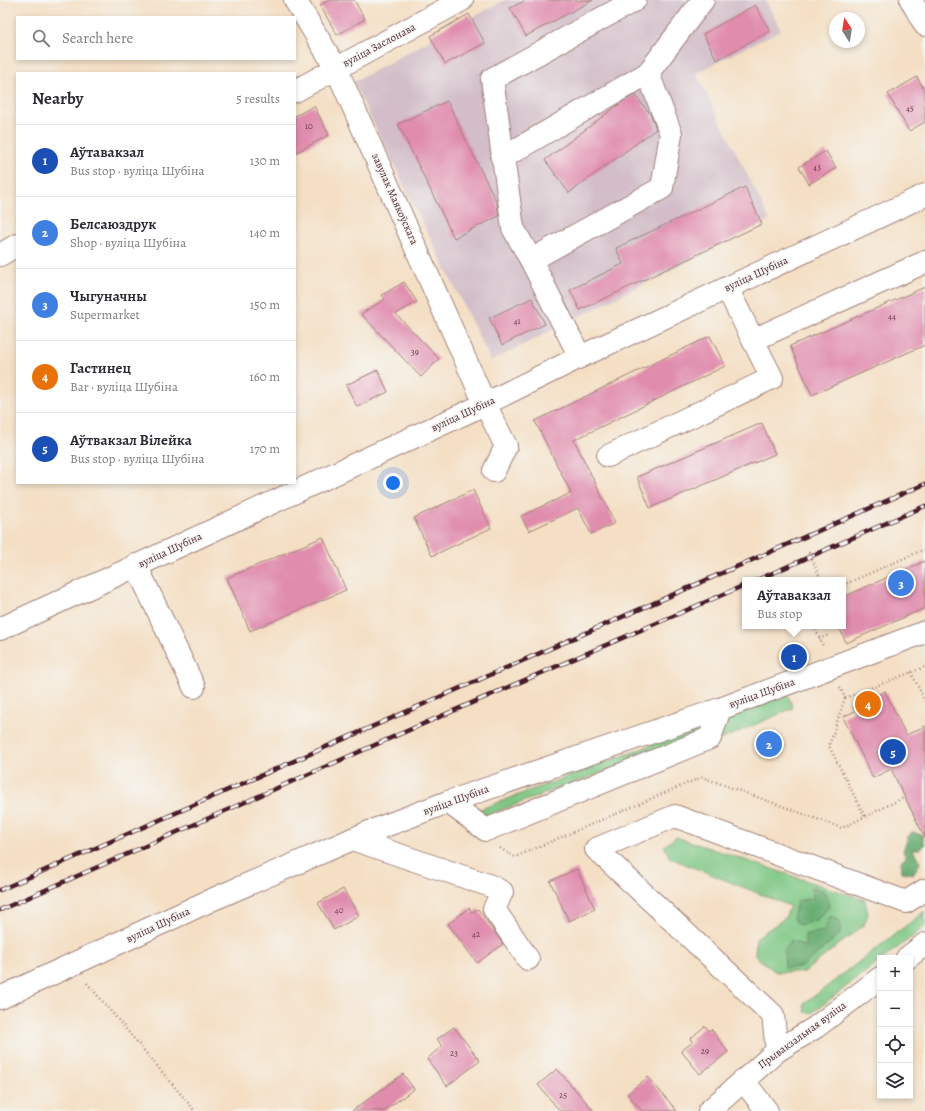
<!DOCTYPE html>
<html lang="en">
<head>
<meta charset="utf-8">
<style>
	body { margin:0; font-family:Alegreya,serif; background:#f2f2f3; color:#2b2b33 }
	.controls { position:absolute; right:12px; bottom:12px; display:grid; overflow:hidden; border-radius:0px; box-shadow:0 2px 6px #0003 }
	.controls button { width:36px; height:36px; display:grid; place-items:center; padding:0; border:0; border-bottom:1px solid #e1e1e2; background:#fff; color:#2b2b33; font:20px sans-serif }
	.compass { position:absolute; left:829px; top:12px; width:36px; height:36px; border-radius:50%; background:#fff; box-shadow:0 2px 6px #0003; rotate:348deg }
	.you { position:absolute; left:393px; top:483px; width:14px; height:14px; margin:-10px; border:3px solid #fff; border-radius:50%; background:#1a73e8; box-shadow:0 0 0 6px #1a73e833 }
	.badge { display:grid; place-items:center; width:26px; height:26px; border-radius:50%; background:#d1495b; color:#fff; font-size:13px; font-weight:700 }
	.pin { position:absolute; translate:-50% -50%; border:2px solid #fff; box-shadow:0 1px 4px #0006 }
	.popup { position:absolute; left:742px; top:577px; width:104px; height:52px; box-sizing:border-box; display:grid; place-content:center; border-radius:0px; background:#fff; filter:drop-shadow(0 1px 3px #0005); font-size:13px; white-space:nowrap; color:#7c7c81 }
	.popup b { font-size:15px; color:#2b2b33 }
	.popup::after { content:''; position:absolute; left:50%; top:100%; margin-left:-8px; border:8px solid transparent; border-top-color:#fff }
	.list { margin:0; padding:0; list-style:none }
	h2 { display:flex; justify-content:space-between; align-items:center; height:52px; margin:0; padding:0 16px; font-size:17px }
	h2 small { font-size:13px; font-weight:400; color:#7c7c81 }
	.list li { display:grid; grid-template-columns:26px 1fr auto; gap:12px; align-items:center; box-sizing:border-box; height:72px; padding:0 16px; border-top:1px solid #e1e1e2 }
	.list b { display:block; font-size:15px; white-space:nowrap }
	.list p { margin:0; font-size:13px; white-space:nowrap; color:#7c7c81 }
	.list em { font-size:13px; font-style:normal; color:#7c7c81 }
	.icon { flex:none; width:22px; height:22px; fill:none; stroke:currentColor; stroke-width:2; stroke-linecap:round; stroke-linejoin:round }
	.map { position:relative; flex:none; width:925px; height:1111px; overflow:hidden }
	.search { position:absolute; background:#fff; box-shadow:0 2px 6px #0003; left:16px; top:16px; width:280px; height:44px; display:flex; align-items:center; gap:10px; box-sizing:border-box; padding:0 14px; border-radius:0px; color:#7c7c81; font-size:15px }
	.panel { position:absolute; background:#fff; box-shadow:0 2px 6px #0003; left:16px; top:72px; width:280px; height:412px; border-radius:0px }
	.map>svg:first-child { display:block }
	.industrial { fill:#d2bdc8 }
	.green { fill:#7dc682; stroke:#647256 }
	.forest { fill:#66ab70; stroke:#58654e }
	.building { fill:#e08cad }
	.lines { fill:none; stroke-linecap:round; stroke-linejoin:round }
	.minor-casing { stroke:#9f7f78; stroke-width:24 }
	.path { stroke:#9f7f78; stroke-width:2.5; stroke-dasharray:1 3; stroke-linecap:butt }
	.minor { stroke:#fff; stroke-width:22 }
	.rail-casing { stroke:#4a1f2b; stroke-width:4.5 }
	.rail { stroke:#f6f6f2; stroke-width:3; stroke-dasharray:9; stroke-linecap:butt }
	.labels { text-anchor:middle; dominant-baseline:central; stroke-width:3.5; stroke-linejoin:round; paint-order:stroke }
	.number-label { font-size:9px; fill:#703a4c }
	.street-label { font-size:11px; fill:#4a1f2b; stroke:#f6f6f2 }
</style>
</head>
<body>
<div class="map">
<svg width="925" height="1111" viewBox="0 0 925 1111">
	<rect width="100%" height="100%" fill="#f6f6f2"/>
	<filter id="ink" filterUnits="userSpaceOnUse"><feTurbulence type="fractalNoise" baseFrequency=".025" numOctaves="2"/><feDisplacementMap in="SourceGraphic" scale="8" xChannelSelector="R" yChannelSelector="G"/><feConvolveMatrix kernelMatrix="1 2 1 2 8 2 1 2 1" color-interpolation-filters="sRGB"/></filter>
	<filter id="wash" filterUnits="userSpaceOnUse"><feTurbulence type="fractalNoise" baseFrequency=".012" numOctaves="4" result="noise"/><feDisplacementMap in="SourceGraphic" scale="16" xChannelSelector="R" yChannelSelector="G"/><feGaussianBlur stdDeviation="0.9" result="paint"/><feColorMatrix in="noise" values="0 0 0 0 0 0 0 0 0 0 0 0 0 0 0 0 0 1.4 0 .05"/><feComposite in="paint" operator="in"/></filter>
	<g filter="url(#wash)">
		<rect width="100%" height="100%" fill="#f4dfc4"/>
		<path class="industrial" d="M 505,0 L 765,0 L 781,30 L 696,73 L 770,220 L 491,361 L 353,82 Z"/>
		<g class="green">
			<path d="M 787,693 L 793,708 L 720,740 L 722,720 Z"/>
			<path d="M 692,730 L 697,731 L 695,738 L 482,817 L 479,815 L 478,810 Z"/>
			<path d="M 676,837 L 865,900 L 868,914 L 864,925 L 804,972 L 776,972 L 755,956 L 756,938 L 785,918 L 790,906 L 670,858 L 664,846 Z"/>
			<path d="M 925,911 L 925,927 L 884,958 L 880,958 L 880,961 L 812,1013 L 805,1012 L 804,1004 Z"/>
		</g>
		<g class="forest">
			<path d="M 912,832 L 922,835 L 925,845 L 920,849 L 912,850 L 918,856 L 920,863 L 913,874 L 902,872 L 901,861 L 906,858 L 903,851 L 908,837 Z"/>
			<path d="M 810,887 L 823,890 L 828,897 L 829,907 L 817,920 L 799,925 L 793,918 L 797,901 L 814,898 Z"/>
			<path d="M 830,916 L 840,921 L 841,933 L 802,967 L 785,968 L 784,951 L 791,940 L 805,947 L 805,934 L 824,931 Z"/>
		</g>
		<g id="blocks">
			<g class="building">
				<path d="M 330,0 L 354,0 L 365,19 L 337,35 L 320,5 Z"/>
				<path d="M 526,0 L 593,0 L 526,36 L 510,8 Z"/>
				<path d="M 755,5 L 770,31 L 717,60 L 703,34 Z"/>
				<path d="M 469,14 L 485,43 L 445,64 L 430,36 Z"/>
				<path d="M 917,77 L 925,91 L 925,122 L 909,131 L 888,94 Z"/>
				<path d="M 635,95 L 651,115 L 656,129 L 569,193 L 545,160 L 622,102 Z"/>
				<path d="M 447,101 L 497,203 L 499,216 L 454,238 L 398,124 Z"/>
				<path d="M 314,106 L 329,135 L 295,153 L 295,116 Z"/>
				<path d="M 826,151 L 836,168 L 809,184 L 799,167 Z"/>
				<path d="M 745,187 L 762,224 L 580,310 L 570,290 L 623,264 L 616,248 Z"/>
				<path d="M 404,282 L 417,302 L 396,314 L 439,359 L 421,377 L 361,314 L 385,299 L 382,295 Z"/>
				<path d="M 925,287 L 925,345 L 812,395 L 790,346 Z"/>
				<path d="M 532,298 L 545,324 L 502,345 L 489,318 Z"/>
				<path d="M 710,336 L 725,366 L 574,440 L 615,523 L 591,534 L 578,508 L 529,531 L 521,516 L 571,493 L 535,421 Z"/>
				<path d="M 378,370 L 388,392 L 357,407 L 346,385 Z"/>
				<path d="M 762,423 L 775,454 L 650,508 L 637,477 Z"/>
				<path d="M 473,490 L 491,528 L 432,556 L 414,518 Z"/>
				<path d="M 323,537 L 346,590 L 250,631 L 227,578 Z"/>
				<path d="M 925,561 L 925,608 L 846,643 L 839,626 L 843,626 L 843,597 Z"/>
				<path d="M 885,691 L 906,735 L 925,726 L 925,838 L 891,769 L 873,778 L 843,717 L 855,711 L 853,707 Z"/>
				<path d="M 577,869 L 595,909 L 569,921 L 550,881 Z"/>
				<path d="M 343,889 L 359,916 L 334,930 L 318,903 Z"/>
				<path d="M 469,908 L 472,913 L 478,909 L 503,944 L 477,963 L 448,924 Z"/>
				<path d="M 705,1026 L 709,1031 L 711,1029 L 728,1052 L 700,1074 L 681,1051 L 693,1042 L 690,1039 Z"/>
				<path d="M 454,1027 L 480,1061 L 447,1086 L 427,1059 L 442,1046 L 437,1039 Z"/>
				<path d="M 557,1069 L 594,1111 L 560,1111 L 538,1085 Z"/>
				<path d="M 403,1074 L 414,1089 L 384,1111 L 352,1111 Z"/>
				<path d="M 648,1077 L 677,1111 L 642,1111 L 627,1094 Z"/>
			</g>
		</g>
	</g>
	<g filter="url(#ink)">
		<use href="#blocks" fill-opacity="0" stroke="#9f7f78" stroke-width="1"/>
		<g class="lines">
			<g class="minor-casing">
				<g id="minor">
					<path d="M 295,0 L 336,68 L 485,404 L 506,446 L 494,471"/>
					<path d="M 911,0 L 925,25"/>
					<path d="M 295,91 L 462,0"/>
					<path d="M 502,158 L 648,73"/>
					<path d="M 0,255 L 17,245"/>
					<path d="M 531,260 L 662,188 L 671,134 L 648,73 L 703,0"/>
					<path d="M 753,340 L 925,262"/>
					<path d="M 580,357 L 531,260 L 513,228 L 492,79 L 635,0"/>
					<path d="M 608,456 L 772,378 L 727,288"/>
					<path d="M 136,565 L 194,687"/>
					<path d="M 0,629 L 485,404 L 580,357 L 925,195"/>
					<path d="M 448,802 L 486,830 L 710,738 L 720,709"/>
					<path d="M 352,839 L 491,886 L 502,892 L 494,909 L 528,959"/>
					<path d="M 907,958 L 925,944"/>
					<path d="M 0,998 L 209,901 L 369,832 L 448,802 L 720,709 L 925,632"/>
					<path d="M 777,1051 L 773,1015 L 596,849 L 675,816 L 906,902 L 925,890"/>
					<path d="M 743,1080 L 767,1111"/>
					<path d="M 709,1111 L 777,1051 L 816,1027 L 880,978"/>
				</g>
			</g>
			<g class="path">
				<path d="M 809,552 L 821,580"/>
				<path d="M 843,585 L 925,549"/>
				<path d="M 814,626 L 823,646"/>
				<path d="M 819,639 L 829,635"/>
				<path d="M 911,672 L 925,701"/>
				<path d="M 840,687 L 845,698 L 829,746 L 865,817"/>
				<path d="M 845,698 L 925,667"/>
				<path d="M 500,848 L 515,857 L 702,777 L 842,828 L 905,797"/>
				<path d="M 87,983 L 195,1111"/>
			</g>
			<use href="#minor" class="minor"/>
			<g class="rail-casing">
				<g id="rail">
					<path d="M 757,580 L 925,506"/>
					<path d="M 0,890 L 925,484"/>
					<path d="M 0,910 L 393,737 L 745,585"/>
				</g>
			</g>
			<use href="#rail" class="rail"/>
		</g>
	</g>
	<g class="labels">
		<g class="number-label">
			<text x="910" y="108">45</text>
			<text x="309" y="126">10</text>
			<text x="817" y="167">43</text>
			<text x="892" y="316">44</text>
			<text x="517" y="321">41</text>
			<text x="415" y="352">39</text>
			<text x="339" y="910">40</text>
			<text x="476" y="934">42</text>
			<text x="705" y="1051">29</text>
			<text x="454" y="1053">23</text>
			<text x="563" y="1095">25</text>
		</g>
		<g class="street-label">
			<text transform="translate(379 45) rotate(-28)">вуліца Заслонава</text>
			<text transform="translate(395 199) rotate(66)">завулак Маякоўскага</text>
			<text transform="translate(756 274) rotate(-25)">вуліца Шубіна</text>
			<text transform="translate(463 414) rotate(-25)">вуліца Шубіна</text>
			<text transform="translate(170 550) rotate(-25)">вуліца Шубіна</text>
			<text transform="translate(762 693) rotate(-20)">вуліца Шубіна</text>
			<text transform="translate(456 800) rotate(-20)">вуліца Шубіна</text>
			<text transform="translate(158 925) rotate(-25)">вуліца Шубіна</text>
			<text transform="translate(802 1035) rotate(-36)">Прывакзальная вуліца</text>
		</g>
	</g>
</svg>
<div class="controls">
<button>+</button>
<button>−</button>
<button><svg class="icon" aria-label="locate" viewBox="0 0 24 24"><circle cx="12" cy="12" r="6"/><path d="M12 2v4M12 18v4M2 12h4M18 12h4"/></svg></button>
<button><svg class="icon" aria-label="layers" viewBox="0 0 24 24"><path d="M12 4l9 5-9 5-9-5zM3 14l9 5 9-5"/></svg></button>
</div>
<svg class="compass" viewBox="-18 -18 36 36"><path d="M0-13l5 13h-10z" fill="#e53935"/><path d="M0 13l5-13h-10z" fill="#7c7c81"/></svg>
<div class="you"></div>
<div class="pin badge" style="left:794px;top:657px;background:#1a4fb4">1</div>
<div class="popup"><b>Аўтавакзал</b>Bus stop</div>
<div class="pin badge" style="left:769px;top:744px;background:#3f7fe0">2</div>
<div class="pin badge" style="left:901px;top:583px;background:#3f7fe0">3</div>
<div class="pin badge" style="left:868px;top:704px;background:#e8710a">4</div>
<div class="pin badge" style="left:893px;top:752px;background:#1a4fb4">5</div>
<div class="search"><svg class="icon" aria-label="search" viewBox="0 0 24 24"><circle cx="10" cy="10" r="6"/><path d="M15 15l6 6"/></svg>Search here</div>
<section class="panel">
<h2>Nearby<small>5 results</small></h2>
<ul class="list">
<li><span class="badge" style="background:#1a4fb4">1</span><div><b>Аўтавакзал</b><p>Bus stop · вуліца Шубіна</p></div><em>130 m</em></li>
<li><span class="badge" style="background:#3f7fe0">2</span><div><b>Белсаюздрук</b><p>Shop · вуліца Шубіна</p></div><em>140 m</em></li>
<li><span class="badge" style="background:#3f7fe0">3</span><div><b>Чыгуначны</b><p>Supermarket</p></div><em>150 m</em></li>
<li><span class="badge" style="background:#e8710a">4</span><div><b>Гастинец</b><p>Bar · вуліца Шубіна</p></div><em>160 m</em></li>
<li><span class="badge" style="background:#1a4fb4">5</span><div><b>Аўтвакзал Вілейка</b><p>Bus stop · вуліца Шубіна</p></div><em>170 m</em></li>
</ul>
</section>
</div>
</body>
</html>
